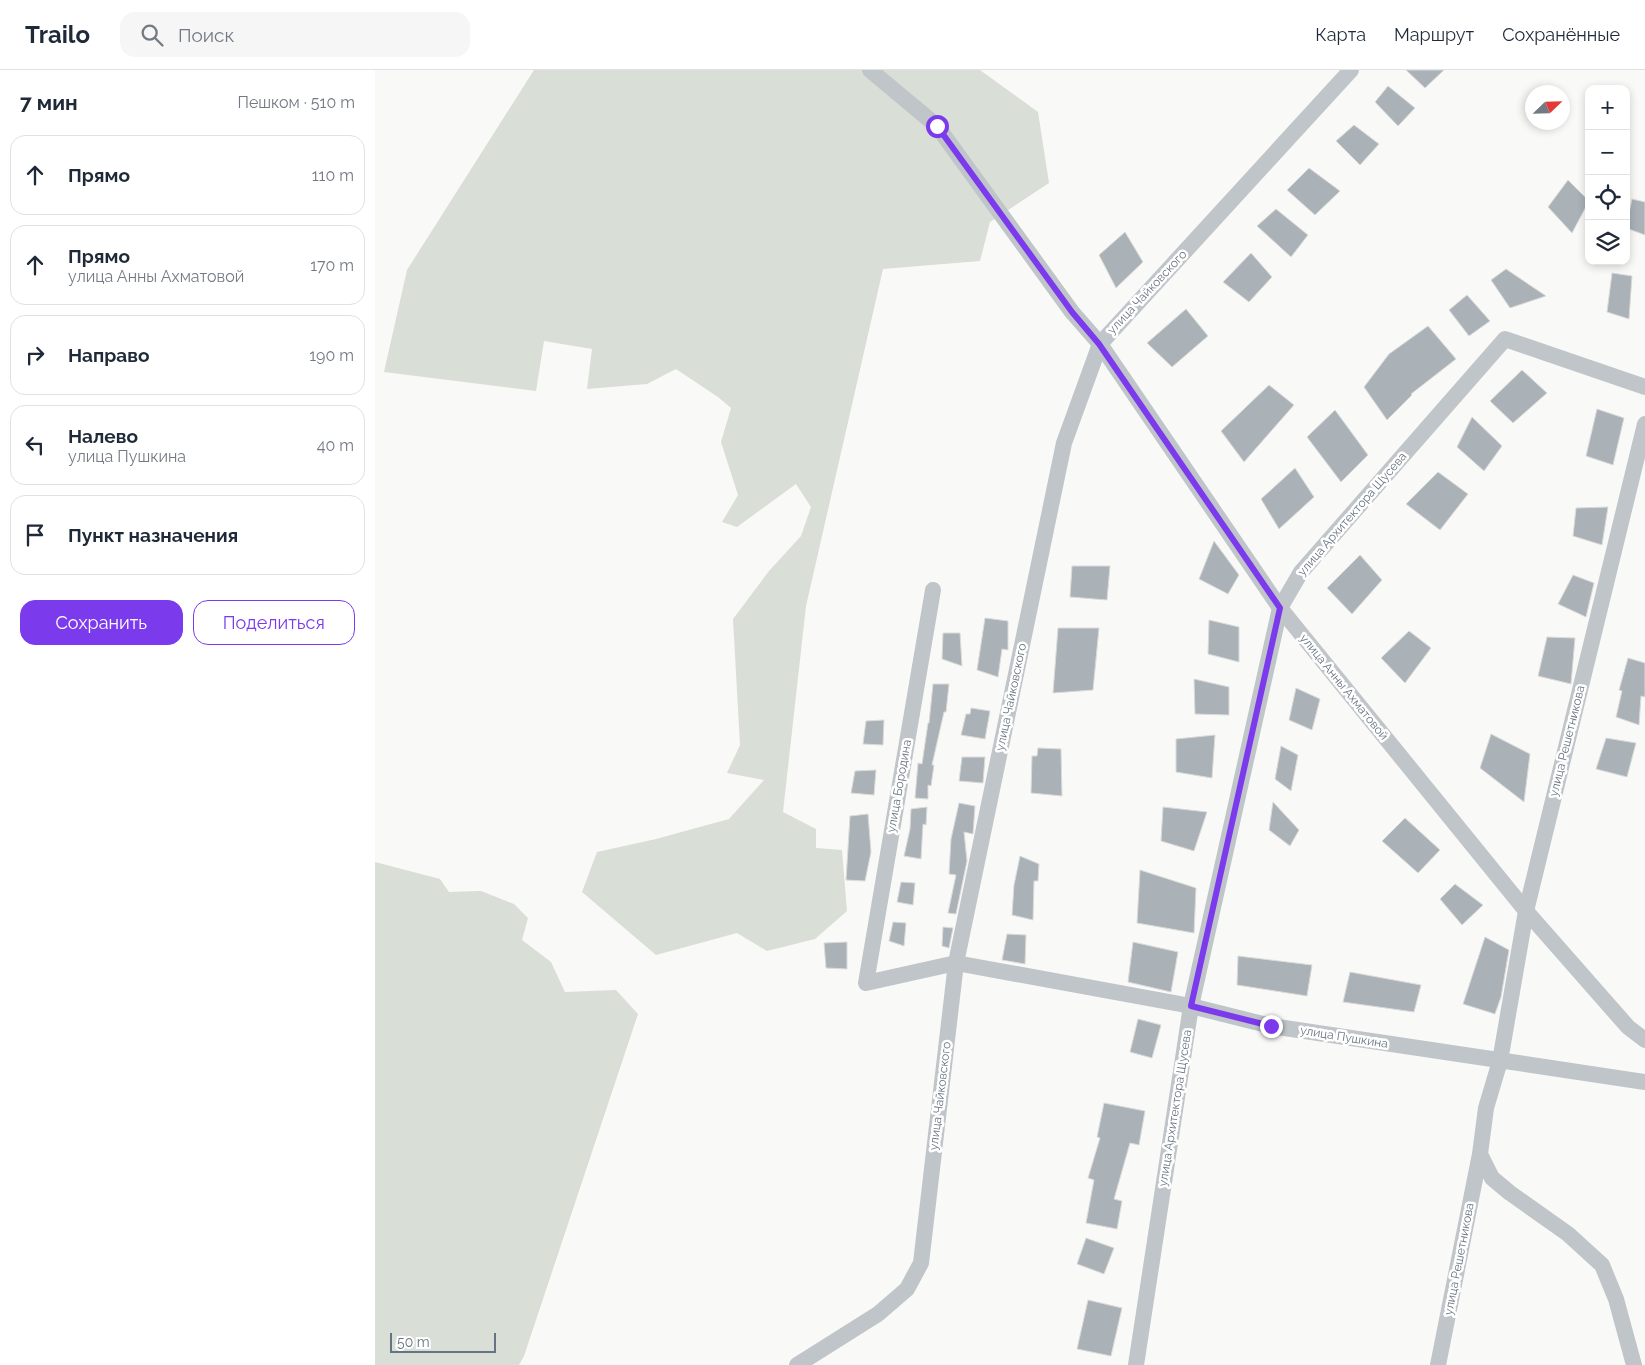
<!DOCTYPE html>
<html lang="ru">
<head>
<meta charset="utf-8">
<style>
	body { margin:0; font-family:Raleway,sans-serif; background:#f6f6f7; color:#1f2937 }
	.controls { position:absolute; right:15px; top:15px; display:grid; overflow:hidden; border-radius:10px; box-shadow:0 2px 8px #0003 }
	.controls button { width:45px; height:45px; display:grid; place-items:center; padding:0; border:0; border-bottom:1px solid #e0e1e3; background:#fff; color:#1f2937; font:25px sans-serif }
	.compass { position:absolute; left:1150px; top:15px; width:45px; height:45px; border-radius:50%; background:#fff; box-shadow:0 2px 8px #0003; rotate:67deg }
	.scale { position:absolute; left:15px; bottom:12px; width:106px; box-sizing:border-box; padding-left:5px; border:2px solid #667481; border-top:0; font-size:14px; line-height:18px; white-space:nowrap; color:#667481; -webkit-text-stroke:4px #fff; paint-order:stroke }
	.stop { position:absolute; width:15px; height:15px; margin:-11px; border:4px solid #7c3aed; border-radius:50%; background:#fff }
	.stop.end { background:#7c3aed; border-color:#fff; box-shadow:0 1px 5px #0008 }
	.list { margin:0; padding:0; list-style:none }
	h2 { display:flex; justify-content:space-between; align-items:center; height:65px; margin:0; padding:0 20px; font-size:21px }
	h2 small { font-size:16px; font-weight:400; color:#747a83 }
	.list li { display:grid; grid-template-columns:32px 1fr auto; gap:15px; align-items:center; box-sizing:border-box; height:80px; margin:0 10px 10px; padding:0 10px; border:1px solid #e0e1e3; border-radius:15px }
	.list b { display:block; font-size:19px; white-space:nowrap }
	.list p { margin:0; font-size:16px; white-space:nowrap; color:#747a83 }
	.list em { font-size:16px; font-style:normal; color:#747a83 }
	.actions { display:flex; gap:10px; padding:15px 20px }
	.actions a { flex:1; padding:11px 0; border:1px solid #7c3aed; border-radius:15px; text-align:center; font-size:18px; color:#7c3aed }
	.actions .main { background:#7c3aed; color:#fff }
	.icon { flex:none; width:28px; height:28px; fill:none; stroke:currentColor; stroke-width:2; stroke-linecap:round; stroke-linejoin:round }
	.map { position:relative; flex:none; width:1270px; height:1295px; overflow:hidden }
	header { display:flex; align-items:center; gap:30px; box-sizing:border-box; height:70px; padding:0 25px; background:#fff; border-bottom:1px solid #e0e1e3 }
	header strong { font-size:24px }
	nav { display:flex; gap:28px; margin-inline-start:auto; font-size:18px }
	.search { width:350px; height:45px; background:#f6f6f7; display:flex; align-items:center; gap:12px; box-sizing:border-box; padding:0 18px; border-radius:15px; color:#747a83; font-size:19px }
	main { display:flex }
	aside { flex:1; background:#fff }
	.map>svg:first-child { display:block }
	.green { fill:#d9ded6 }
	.building { fill:#aab2b8; stroke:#dbdbd9 }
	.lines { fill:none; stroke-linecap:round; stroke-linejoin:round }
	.minor { stroke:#c0c5c9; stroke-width:16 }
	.route { stroke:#7c3aed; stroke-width:6 }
	.labels { text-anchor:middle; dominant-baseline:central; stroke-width:5; stroke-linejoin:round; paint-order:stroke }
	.street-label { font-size:12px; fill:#667481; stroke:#fff }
</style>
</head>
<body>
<header>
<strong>Trailo</strong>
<div class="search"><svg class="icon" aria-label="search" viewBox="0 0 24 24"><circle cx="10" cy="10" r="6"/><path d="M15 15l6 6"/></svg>Поиск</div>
<nav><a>Карта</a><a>Маршрут</a><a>Сохранённые</a></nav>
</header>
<main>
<aside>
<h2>7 мин<small>Пешком · 510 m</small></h2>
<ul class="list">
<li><svg class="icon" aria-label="ahead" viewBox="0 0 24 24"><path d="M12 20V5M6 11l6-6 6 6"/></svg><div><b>Прямо</b></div><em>110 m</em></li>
<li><svg class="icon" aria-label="ahead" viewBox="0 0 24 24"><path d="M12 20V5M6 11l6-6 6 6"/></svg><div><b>Прямо</b><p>улица Анны Ахматовой</p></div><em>170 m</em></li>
<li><svg class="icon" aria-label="right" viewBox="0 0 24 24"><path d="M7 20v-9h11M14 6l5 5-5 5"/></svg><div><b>Направо</b></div><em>190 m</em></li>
<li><svg class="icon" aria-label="left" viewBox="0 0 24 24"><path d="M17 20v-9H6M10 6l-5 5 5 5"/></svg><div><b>Налево</b><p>улица Пушкина</p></div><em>40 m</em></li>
<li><svg class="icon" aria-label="arrive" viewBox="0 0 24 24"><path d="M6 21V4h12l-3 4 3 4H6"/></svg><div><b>Пункт назначения</b></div></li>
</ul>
<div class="actions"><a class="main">Сохранить</a><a>Поделиться</a></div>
</aside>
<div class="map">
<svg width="1270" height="1295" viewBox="0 0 1270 1295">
	<rect width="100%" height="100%" fill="#f9f9f7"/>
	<g class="green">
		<path d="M 159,0 L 605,0 L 663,42 L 674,113 L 615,152 L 605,191 L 508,199 L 431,536 L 408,742 L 441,759 L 441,778 L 467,780 L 472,841 L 440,869 L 392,881 L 362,863 L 281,885 L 207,822 L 222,782 L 281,769 L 354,749 L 389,710 L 352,703 L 365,675 L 358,549 L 394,501 L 426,466 L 436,437 L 421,414 L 362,457 L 347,452 L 363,425 L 346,372 L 356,338 L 343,327 L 301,299 L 272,314 L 212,319 L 217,279 L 169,271 L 161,321 L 9,302 L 32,200 Z"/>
		<path d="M 0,792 L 65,809 L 74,822 L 106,821 L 139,834 L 153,848 L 147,870 L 176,892 L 190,922 L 241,920 L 263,944 L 149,1286 L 144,1295 L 0,1295 Z"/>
	</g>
	<g class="building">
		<path d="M 1031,0 L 1069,0 L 1050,18 Z"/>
		<path d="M 1013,16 L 1040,38 L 1023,56 L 1000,32 Z"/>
		<path d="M 979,55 L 1004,74 L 985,95 L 961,71 Z"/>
		<path d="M 934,98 L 965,121 L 940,145 L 912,120 Z"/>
		<path d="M 1193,110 L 1214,131 L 1197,163 L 1173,137 Z"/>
		<path d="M 1257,129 L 1270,132 L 1270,165 L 1251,158 Z"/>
		<path d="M 901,139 L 933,165 L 916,187 L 882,156 Z"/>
		<path d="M 750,162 L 768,192 L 741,218 L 724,185 Z"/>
		<path d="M 876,183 L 897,207 L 874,232 L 848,212 Z"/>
		<path d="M 1131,199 L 1171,226 L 1135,238 L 1116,210 Z"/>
		<path d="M 1237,203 L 1257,206 L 1254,249 L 1232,242 Z"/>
		<path d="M 1092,225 L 1115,251 L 1094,266 L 1074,240 Z"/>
		<path d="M 811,239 L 833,266 L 797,297 L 772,273 Z"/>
		<path d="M 1053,256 L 1081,289 L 1036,324 L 1037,325 L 1012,350 L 989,317 L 1014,284 Z"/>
		<path d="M 1147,300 L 1172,323 L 1138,353 L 1115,331 Z"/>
		<path d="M 894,315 L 919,335 L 869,392 L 846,361 Z"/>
		<path d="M 1222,339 L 1249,348 L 1238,395 L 1211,386 Z"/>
		<path d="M 960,340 L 993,385 L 966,412 L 932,367 Z"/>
		<path d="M 1097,347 L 1127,376 L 1109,401 L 1082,377 Z"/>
		<path d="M 920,398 L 939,427 L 904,459 L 886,429 Z"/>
		<path d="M 1063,402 L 1093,424 L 1065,460 L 1031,434 Z"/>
		<path d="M 1233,437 L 1227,475 L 1198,466 L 1201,438 Z"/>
		<path d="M 839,471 L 864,505 L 853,524 L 824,509 Z"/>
		<path d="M 985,485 L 1007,510 L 977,544 L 952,518 Z"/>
		<path d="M 697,496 L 735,496 L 732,530 L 695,527 Z"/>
		<path d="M 1198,505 L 1219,513 L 1211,547 L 1183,534 Z"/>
		<path d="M 610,548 L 633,551 L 633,580 L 627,579 L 623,607 L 602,600 Z"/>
		<path d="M 834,550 L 864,557 L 864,592 L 833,584 Z"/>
		<path d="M 683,558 L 724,558 L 718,620 L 678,623 Z"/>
		<path d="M 1034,561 L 1056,578 L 1030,613 L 1006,588 Z"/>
		<path d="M 568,563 L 585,563 L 587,596 L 567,589 Z"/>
		<path d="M 1172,567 L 1200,568 L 1196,614 L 1163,606 Z"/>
		<path d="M 1253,588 L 1270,593 L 1270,627 L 1266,626 L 1264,655 L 1241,647 L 1247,621 L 1244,620 Z"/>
		<path d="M 819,609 L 854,617 L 854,645 L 820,644 Z"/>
		<path d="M 558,614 L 574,614 L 571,642 L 569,642 L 557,695 L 559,695 L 556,716 L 553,715 L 553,729 L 540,728 L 543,693 L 547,694 L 553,653 L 554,653 Z"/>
		<path d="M 921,618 L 945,629 L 937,660 L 914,650 Z"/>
		<path d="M 596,638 L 615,641 L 610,669 L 586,665 L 591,644 L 595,644 Z"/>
		<path d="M 509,650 L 508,675 L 488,674 L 491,651 Z"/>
		<path d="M 1116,664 L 1155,684 L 1149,732 L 1105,698 Z"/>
		<path d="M 840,665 L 837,708 L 801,702 L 801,669 Z"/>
		<path d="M 1231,668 L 1261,673 L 1252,707 L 1221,699 Z"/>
		<path d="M 906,676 L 923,685 L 916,721 L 900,709 Z"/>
		<path d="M 663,678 L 686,679 L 687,726 L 656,723 L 657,686 L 662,686 Z"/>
		<path d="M 587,687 L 610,687 L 608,713 L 584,711 Z"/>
		<path d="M 501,700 L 499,725 L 476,723 L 480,701 Z"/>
		<path d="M 898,732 L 924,760 L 915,776 L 894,760 Z"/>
		<path d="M 584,733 L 600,736 L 598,764 L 589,762 L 592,791 L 581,844 L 573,843 L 581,805 L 574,804 L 576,769 Z"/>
		<path d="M 552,737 L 551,755 L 548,754 L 546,789 L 529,786 L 535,759 L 536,739 Z"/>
		<path d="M 788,737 L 832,742 L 819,781 L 786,771 Z"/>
		<path d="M 493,744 L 496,782 L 490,811 L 471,810 L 475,746 Z"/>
		<path d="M 1030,748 L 1065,780 L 1043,803 L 1007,771 Z"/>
		<path d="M 645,786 L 664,794 L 663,811 L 659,811 L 658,850 L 637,845 L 639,815 Z"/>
		<path d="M 765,800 L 821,818 L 819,863 L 762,853 Z"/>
		<path d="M 526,812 L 540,813 L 538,835 L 522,832 Z"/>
		<path d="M 1080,814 L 1108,835 L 1087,855 L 1065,829 Z"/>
		<path d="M 518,852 L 531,853 L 529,876 L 514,871 Z"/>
		<path d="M 568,857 L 578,858 L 574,878 L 567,876 Z"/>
		<path d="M 632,864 L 651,865 L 650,894 L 627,890 Z"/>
		<path d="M 1110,867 L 1134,880 L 1126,927 L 1120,944 L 1088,934 Z"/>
		<path d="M 472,872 L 472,899 L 451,898 L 449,873 Z"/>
		<path d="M 758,872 L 803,882 L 796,922 L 753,912 Z"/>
		<path d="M 863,886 L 937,895 L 932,926 L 862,915 Z"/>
		<path d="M 975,902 L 1046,915 L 1039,942 L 968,932 Z"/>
		<path d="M 763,949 L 786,955 L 777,988 L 755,982 Z"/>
		<path d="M 729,1033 L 770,1041 L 764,1075 L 755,1073 L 739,1129 L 747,1131 L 742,1159 L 711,1153 L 719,1110 L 713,1108 L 725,1068 L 722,1067 Z"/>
		<path d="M 711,1168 L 739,1178 L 729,1204 L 702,1194 Z"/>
		<path d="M 713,1230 L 747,1238 L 736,1286 L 702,1279 Z"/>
	</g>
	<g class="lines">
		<g class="minor">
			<path d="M 495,0 L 562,56 L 697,242 L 725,274 L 905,538 L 1151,841 L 1253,957 L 1270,970"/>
			<path d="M 558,520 L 491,913 L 581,893 L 816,936 L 896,956 L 1270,1012"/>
			<path d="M 422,1295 L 503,1244 L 532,1219 L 546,1193 L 581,893 L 689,373 L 725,274 L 976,0"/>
			<path d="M 761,1295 L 816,936 L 905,538 L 926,502 L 1130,269 L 1270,317"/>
			<path d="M 1063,1295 L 1105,1084"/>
			<path d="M 1259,1295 L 1241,1229 L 1227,1195 L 1193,1164 L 1135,1123 L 1117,1108 L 1105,1084 L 1111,1038 L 1125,991 L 1151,841 L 1270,354"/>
		</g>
	</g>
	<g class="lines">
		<path class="route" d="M 562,56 L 697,242 L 724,274 L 905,538 L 816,936 L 896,956"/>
	</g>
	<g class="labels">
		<g class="street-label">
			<text transform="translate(772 222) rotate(-47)">улица Чайковского</text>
			<text transform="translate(977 444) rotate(-49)">улица Архитектора Щусева</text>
			<text transform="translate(969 617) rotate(51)">улица Анны Ахматовой</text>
			<text transform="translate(636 627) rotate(-78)">улица Чайковского</text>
			<text transform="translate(1192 671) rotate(-76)">улица Решетникова</text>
			<text transform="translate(524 716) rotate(-80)">улица Бородина</text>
			<text transform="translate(969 967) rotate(9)">улица Пушкина</text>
			<text transform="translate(565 1026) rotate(-83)">улица Чайковского</text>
			<text transform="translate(800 1038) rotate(-81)">улица Архитектора Щусева</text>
			<text transform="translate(1084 1189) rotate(-79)">улица Решетникова</text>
		</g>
	</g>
</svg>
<div class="controls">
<button>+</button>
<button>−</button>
<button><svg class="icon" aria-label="locate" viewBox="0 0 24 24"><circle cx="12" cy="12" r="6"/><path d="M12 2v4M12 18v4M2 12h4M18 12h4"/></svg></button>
<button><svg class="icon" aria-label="layers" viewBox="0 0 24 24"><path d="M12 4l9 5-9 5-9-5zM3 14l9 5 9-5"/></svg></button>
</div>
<svg class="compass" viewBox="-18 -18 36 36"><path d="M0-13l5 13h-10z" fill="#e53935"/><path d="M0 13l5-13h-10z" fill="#747a83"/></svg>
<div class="scale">50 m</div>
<div class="stop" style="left:562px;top:56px"></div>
<div class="stop end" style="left:896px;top:956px"></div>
</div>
</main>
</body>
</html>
